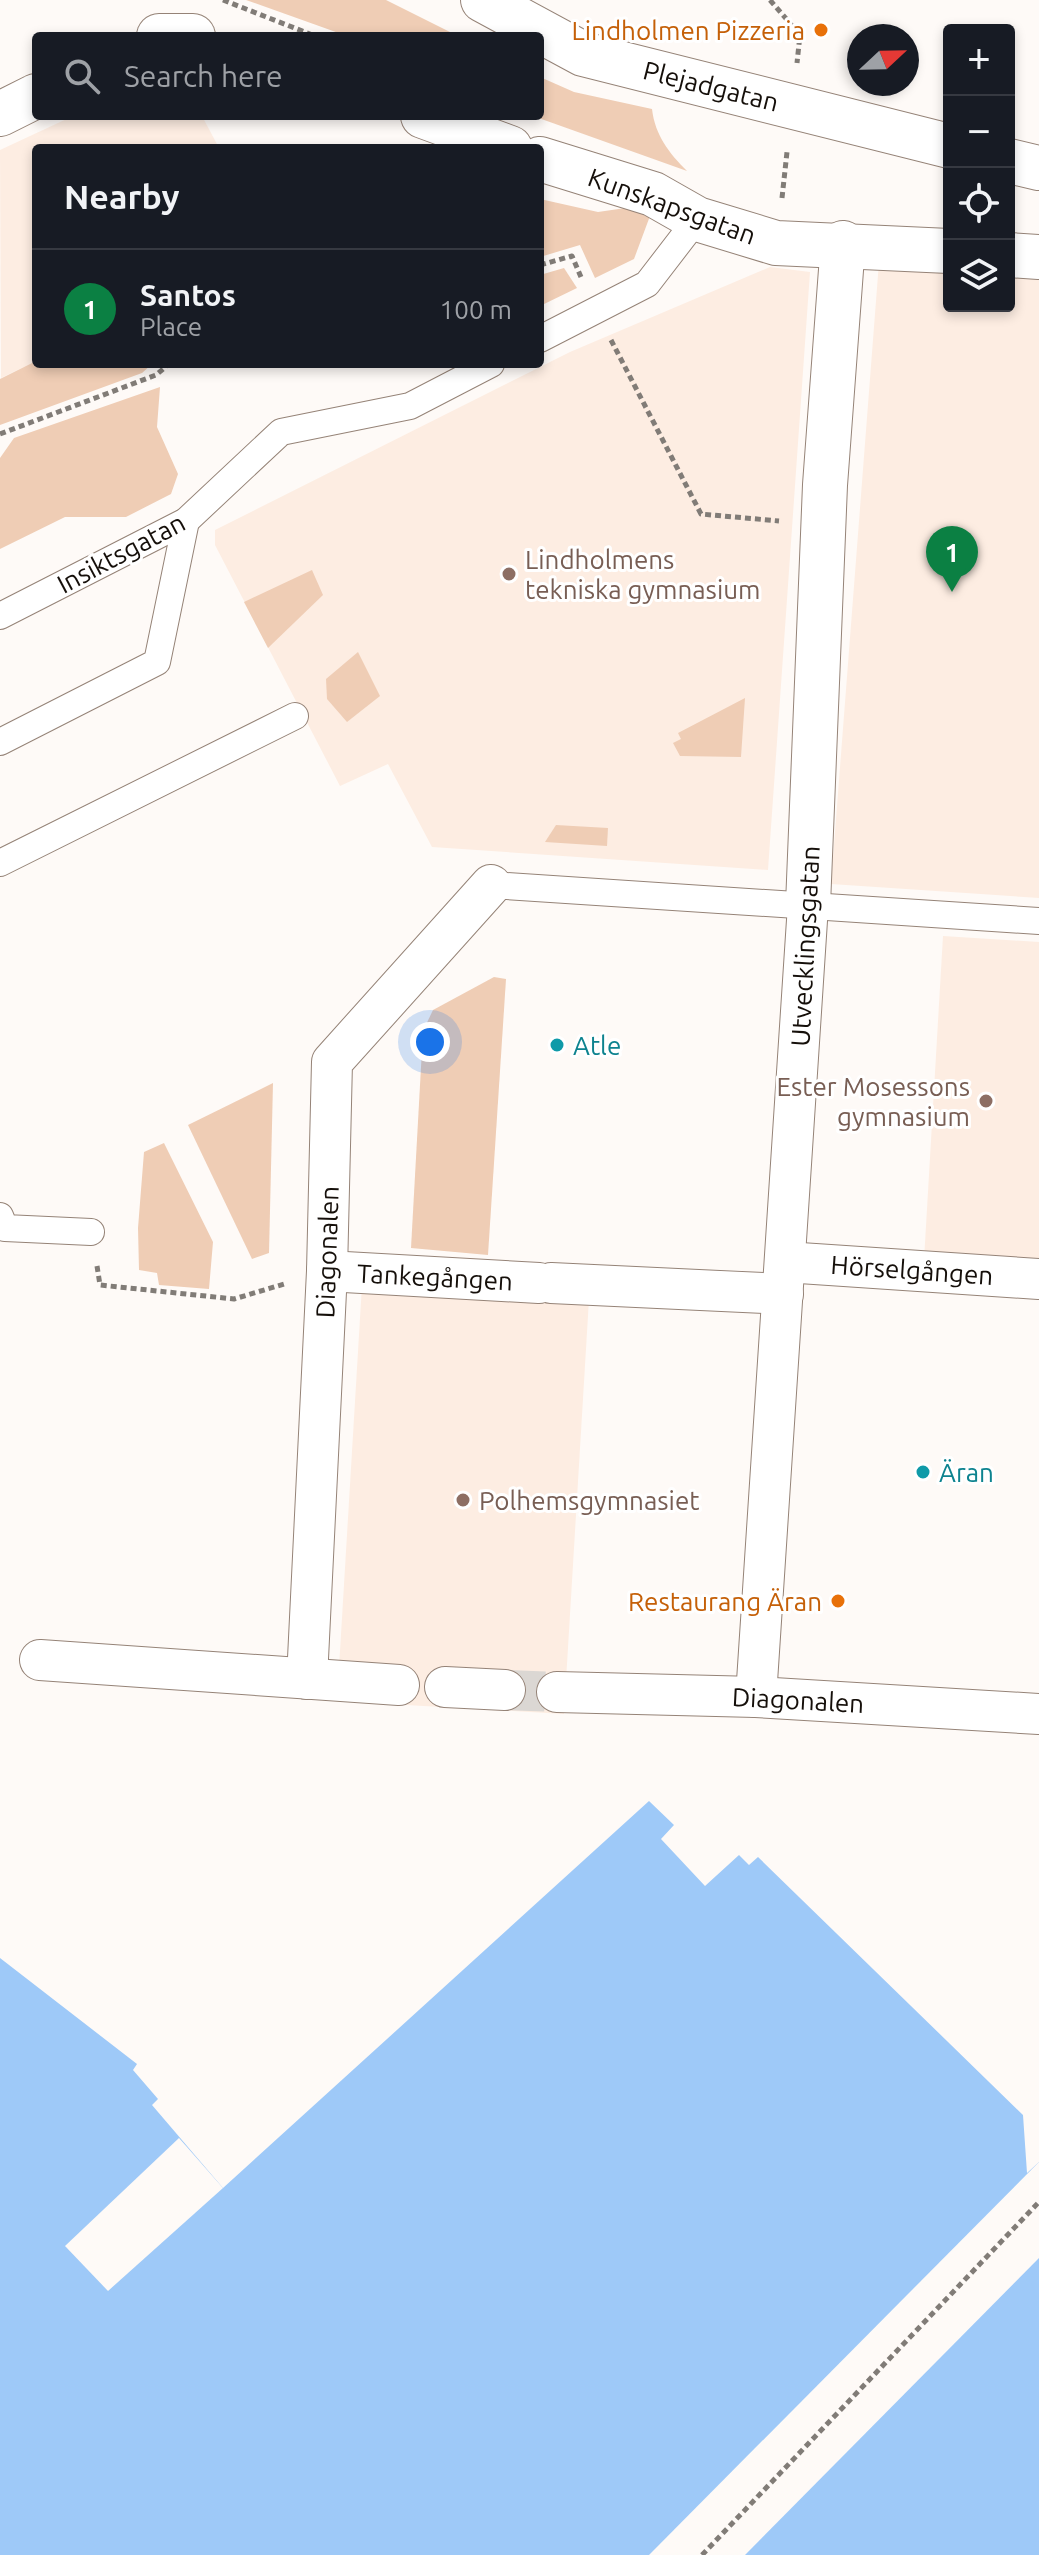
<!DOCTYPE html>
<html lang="en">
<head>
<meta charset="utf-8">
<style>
	body { margin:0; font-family:Ubuntu,sans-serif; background:#242831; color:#f1f3f6 }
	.controls { position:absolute; right:24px; top:24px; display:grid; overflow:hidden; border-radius:8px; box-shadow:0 4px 12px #0003 }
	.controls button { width:72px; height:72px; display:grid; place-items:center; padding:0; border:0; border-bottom:2px solid #363941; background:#171b24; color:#f1f3f6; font:40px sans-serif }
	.compass { position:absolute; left:847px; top:24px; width:72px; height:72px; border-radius:50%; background:#171b24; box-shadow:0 4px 12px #0003; rotate:68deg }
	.you { position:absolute; left:430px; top:1042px; width:28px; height:28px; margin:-20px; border:6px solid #fff; border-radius:50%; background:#1a73e8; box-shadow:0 0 0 12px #1a73e833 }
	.badge { display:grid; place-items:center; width:52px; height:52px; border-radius:50%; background:#0b8043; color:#fff; font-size:26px; font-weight:700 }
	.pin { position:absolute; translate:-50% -66px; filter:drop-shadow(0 2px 4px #0008) }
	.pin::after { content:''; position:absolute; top:42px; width:28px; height:24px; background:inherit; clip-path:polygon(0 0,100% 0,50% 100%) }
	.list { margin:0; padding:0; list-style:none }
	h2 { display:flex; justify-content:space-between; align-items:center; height:104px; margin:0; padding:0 32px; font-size:34px }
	h2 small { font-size:26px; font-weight:400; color:#9ea1a6 }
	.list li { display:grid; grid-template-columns:52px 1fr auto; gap:24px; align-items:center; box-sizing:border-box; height:120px; padding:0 32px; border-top:2px solid #363941 }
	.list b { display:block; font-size:30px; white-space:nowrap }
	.list p { margin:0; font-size:26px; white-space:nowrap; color:#9ea1a6 }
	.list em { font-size:26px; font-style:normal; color:#9ea1a6 }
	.icon { flex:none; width:44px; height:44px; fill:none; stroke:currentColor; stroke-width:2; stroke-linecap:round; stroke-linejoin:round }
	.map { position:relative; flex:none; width:1039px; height:2555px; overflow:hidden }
	.search { position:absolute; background:#171b24; box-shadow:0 4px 12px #0003; left:32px; top:32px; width:512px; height:88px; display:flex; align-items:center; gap:20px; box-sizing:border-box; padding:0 28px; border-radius:8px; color:#9ea1a6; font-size:30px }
	.panel { position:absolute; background:#171b24; box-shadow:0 4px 12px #0003; left:32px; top:144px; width:512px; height:224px; border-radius:8px }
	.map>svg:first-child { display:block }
	.built { fill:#fdede2 }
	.green { fill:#efcdb5 }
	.water { fill:#9ec9f8 }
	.pier { fill:#fefaf7 }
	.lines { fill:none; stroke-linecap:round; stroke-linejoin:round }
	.pedestrian-tunnel { stroke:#dbd7d3; stroke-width:40; stroke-dasharray:40 20; stroke-linecap:butt }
	.service-casing { stroke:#958377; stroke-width:28 }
	.pedestrian-casing { stroke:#958377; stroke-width:42 }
	.minor-casing { stroke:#958377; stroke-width:46 }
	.path { stroke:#817c77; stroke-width:5; stroke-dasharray:6 4; stroke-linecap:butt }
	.service { stroke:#fff; stroke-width:26 }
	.pedestrian { stroke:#fff; stroke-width:40 }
	.minor { stroke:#fff; stroke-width:44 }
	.food-dot { fill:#e8710a; stroke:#fff; stroke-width:3 }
	.education-dot { fill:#8d6e63; stroke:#fff; stroke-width:3 }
	.culture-dot { fill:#0f9aa8; stroke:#fff; stroke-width:3 }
	.labels { text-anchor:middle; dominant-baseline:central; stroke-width:6; stroke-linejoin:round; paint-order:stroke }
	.food-label { font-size:26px; fill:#c56008; stroke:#fff; text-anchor:end }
	.street-label { font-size:26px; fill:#150f0a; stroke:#fff }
	.education-label { font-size:26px; fill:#785e54; stroke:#fff; text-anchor:start }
	.culture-label { font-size:26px; fill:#0d838f; stroke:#fff; text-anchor:start }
</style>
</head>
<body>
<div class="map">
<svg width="1039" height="2555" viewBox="0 0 1039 2555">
	<rect width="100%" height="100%" fill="#fefaf7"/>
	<g class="built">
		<path d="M 73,116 L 202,116 L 219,148 L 36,148 L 36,361 L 1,378 L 0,150 Z"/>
		<path d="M 879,262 L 949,267 L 949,306 L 1009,306 L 1009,271 L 1039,273 L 1039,898 L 831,884 Z"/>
		<path d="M 770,267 L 810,272 L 768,870 L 432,847 L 388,764 L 340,786 L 215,545 L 215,530 L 570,352 Z"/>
		<path d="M 943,936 L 1039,942 L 1039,1267 L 924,1260 Z"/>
		<path d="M 362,1285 L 589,1299 L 564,1714 L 337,1701 Z"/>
	</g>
	<g class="green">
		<path d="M 246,0 L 386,0 L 458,36 L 347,36 Z"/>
		<path d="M 540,77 L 574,92 L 652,109 C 655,135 669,153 687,171 L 533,116 L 540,116 Z"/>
		<path d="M 540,199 L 598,212 L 646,205 L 650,216 L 634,259 L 595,278 L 580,245 L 540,257 Z"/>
		<path d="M 564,268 L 577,288 L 540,306 L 540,275 Z"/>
		<path d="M 36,361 L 36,364 L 152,364 L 142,373 L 0,425 L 0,379 Z"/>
		<path d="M 160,387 L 157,427 L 178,474 L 171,494 L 126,517 L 65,517 L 0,549 L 0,458 L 14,438 Z"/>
		<path d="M 312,570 L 323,595 L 268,648 L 244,602 Z"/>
		<path d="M 358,652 L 380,696 L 347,722 L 327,699 L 326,679 Z"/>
		<path d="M 745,698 L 741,757 L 680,756 L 673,743 L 681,739 L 678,733 Z"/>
		<path d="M 556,825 L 608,828 L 607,846 L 545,842 Z"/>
		<path d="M 494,977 L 506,979 L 488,1255 L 411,1248 L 423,1031 L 433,1010 Z"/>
		<path d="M 273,1083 L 269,1253 L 252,1259 L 188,1125 Z"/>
		<path d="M 164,1143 L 213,1242 L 209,1289 L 159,1285 L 157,1273 L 139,1270 L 138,1228 L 144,1152 Z"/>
	</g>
	<path class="water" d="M 649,1801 L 674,1825 L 661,1839 L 705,1886 L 739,1855 L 749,1865 L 758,1857 L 1023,2115 L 1027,2173 L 1039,2162 L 1039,2555 L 0,2555 L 0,1958 L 137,2064 L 133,2070 L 158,2099 L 152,2105 L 223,2188 Z"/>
	<g class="pier">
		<path d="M 179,2138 L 223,2188 L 108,2291 L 65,2246 Z"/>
		<path d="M 1039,2162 L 1039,2258 L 745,2555 L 649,2555 Z"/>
	</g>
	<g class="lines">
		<path class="pedestrian-tunnel" d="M 505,1690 L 557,1692"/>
		<g class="service-casing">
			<g id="service">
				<path d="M 540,339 L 647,284 L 697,219"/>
				<path d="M 0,616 L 186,521 L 281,432 L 410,406 L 491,364"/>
				<path d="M 0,742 L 157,662 L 186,521"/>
				<path d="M 0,863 L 295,716"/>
				<path d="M 491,885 L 1039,921"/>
				<path d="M 0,1216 L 5,1228 L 91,1232"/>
			</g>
		</g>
		<g class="pedestrian-casing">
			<g id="pedestrian">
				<path d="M 785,1262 L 1039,1279"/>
				<path d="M 327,1271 L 539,1283"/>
				<path d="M 551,1283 L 783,1294"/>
				<path d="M 40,1660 L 399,1685"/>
				<path d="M 307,1679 L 327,1271 L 332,1062 L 491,885"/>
				<path d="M 445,1687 L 505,1690"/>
				<path d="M 557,1692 L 756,1697 L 1039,1714"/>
				<path d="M 756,1697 L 808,905"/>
			</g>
		</g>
		<g class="minor-casing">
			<g id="minor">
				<path d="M 483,0 L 583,54 L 949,146"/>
				<path d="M 159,36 L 193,36"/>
				<path d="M 0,114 L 36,96"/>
				<path d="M 423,116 L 510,148"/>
				<path d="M 540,159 L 653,194 L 697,219 L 776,243 L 949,251"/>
				<path d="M 1009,161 L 1039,168"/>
				<path d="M 1009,255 L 1039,257"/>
				<path d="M 808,905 L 825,485 L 843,243"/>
			</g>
		</g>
		<g class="path">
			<path d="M 223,0 L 315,36"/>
			<path d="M 770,0 L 800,35 L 797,63"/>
			<path d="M 782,198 L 787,152"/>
			<path d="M 540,265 L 572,256 L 581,277"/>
			<path d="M 611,340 L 701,514 L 779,521"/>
			<path d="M 0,434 L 156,375 L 169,364"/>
			<path d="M 97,1266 L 100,1285 L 234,1299 L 284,1284"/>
			<path d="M 702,2555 L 1039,2202"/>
		</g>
		<use href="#service" class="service"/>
		<use href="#pedestrian" class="pedestrian"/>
		<use href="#minor" class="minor"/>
	</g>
	<g class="food-dot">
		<circle cx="821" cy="30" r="8"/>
		<circle cx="838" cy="1601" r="8"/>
	</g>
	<g class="education-dot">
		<circle cx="509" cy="574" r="8"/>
		<circle cx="986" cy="1101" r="8"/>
		<circle cx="463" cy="1500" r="8"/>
	</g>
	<g class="culture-dot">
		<circle cx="557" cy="1045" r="8"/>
		<circle cx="923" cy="1472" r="8"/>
	</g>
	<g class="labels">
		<g class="food-label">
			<text x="805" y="30">Lindholmen Pizzeria</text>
			<text x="822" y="1601">Restaurang Äran</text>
		</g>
		<g class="street-label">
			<text transform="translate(711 86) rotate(14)">Plejadgatan</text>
			<text transform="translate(672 206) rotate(20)">Kunskapsgatan</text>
			<text transform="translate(121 553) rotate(-28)">Insiktsgatan</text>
			<text transform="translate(805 946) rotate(-87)">Utvecklingsgatan</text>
			<text transform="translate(327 1252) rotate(-88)">Diagonalen</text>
			<text transform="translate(912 1270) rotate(4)">Hörselgången</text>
			<text transform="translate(435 1277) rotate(3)">Tankegången</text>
			<text transform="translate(798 1700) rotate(3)">Diagonalen</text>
		</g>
		<g class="education-label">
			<text x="525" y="559">Lindholmens<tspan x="525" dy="30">tekniska gymnasium</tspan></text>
			<text x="970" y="1086" text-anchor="end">Ester Mosessons<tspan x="970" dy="30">gymnasium</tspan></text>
			<text x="479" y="1500">Polhemsgymnasiet</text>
		</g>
		<g class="culture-label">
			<text x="573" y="1045">Atle</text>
			<text x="939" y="1472">Äran</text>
		</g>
	</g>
</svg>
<div class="controls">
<button>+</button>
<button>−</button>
<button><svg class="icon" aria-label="locate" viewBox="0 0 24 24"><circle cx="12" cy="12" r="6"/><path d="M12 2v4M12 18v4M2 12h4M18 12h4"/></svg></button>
<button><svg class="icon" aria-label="layers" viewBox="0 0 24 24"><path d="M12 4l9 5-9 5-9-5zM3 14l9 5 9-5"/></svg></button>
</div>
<svg class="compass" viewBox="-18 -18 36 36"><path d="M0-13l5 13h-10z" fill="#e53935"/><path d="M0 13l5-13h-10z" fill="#9ea1a6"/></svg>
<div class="you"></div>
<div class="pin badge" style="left:952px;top:592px">1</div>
<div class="search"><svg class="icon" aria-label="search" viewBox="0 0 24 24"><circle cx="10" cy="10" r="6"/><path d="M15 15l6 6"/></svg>Search here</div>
<section class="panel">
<h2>Nearby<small></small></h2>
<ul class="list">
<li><span class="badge">1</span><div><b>Santos</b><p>Place</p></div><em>100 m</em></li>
</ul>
</section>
</div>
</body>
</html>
